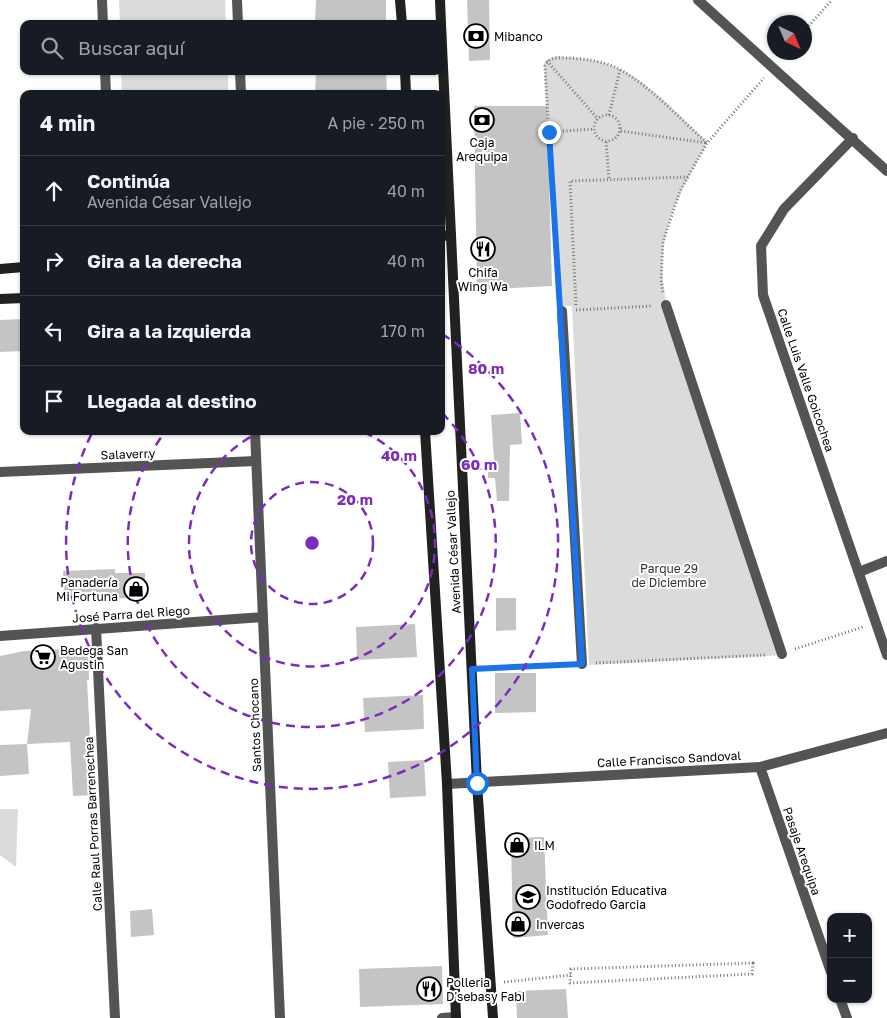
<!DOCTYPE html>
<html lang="es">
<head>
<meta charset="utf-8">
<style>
	body { margin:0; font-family:"Golos Text",sans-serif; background:#242831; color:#f1f3f6 }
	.controls { position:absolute; right:15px; bottom:15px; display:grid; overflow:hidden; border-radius:10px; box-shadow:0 1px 4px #0004 }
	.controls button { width:45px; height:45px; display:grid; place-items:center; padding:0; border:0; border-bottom:1px solid #363941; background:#171b24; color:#f1f3f6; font:25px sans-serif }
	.compass { position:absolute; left:767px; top:15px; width:45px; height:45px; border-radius:50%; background:#171b24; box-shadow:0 1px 4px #0004; rotate:136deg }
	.stop { position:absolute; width:15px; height:15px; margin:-11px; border:4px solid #1a73e8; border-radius:50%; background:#fff }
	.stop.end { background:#1a73e8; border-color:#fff; box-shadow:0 1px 5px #0008 }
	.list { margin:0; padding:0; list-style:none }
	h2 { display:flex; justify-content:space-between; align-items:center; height:65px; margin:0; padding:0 20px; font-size:21px }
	h2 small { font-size:16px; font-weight:400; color:#9ea1a6 }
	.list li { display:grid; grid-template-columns:32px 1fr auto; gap:15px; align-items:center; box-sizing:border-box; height:70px; padding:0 20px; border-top:1px solid #363941 }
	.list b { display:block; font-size:19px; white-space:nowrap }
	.list p { margin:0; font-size:16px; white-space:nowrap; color:#9ea1a6 }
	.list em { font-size:16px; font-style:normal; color:#9ea1a6 }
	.icon { flex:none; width:28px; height:28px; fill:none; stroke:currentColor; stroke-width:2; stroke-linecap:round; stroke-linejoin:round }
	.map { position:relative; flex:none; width:887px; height:1018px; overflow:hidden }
	.search { position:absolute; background:#171b24; box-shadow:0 1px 4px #0004; left:20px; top:20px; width:425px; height:55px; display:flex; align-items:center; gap:12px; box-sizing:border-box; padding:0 18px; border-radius:10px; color:#9ea1a6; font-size:19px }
	.panel { position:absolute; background:#171b24; box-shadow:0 1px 4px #0004; left:20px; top:90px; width:425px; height:345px; border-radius:10px }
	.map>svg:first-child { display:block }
	.green { fill:#dbdbdb }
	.building { fill:#c4c4c4 }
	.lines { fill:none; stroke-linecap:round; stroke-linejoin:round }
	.path { stroke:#767676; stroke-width:3; stroke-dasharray:1 2.5; stroke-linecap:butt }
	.street { stroke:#545454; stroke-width:10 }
	.secondary { stroke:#212121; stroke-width:10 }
	.route { stroke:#1a73e8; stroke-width:6 }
	.ring { fill:none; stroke:#7b2cbf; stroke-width:2.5; stroke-dasharray:9 6 }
	.labels { text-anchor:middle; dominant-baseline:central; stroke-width:4; stroke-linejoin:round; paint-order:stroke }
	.poi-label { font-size:12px; fill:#000; stroke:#fff; text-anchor:start }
	.street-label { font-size:12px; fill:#000; stroke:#fff }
	.park-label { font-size:12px; fill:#323232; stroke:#fff }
	.centre { fill:#7b2cbf; stroke:#fff; stroke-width:2.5 }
	.ring-label { font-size:15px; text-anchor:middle; font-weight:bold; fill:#7b2cbf; stroke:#fff; stroke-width:4; stroke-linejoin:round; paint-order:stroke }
</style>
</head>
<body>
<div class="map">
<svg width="887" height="1018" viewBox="0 0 887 1018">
	<rect width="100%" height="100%" fill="#fff"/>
	<g class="green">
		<path d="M 119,0 L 225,0 L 226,24 L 120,24 Z"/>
		<path d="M 556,56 C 578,58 600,59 620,69 C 653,85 681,118 708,142 C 676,199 652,239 667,306 L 784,655 L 589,665 L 572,306 L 557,306 L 544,64 L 546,60 Z"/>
		<path d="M 121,71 L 228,71 L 228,94 L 122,94 Z"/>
		<path d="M 0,809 L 18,809 L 16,867 L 0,855 Z"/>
	</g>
	<g class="building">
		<path d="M 316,0 L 386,0 L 386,24 L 315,24 Z"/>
		<path d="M 467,0 L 489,0 L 490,60 L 469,61 Z"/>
		<path d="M 316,71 L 386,71 L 387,94 L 315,94 Z"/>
		<path d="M 474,106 L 547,106 L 552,286 L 477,290 Z"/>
		<path d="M 24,319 L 24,351 L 0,352 L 0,320 Z"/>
		<path d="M 520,413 L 522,444 L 510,445 L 509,501 L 497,501 L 495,478 L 488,478 L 488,460 L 494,460 L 491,415 Z"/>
		<path d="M 115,569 L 115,573 L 145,573 L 145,598 L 64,599 L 63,571 Z"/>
		<path d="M 496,598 L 516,598 L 516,630 L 496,631 Z"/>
		<path d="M 415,624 L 417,657 L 357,660 L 356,627 Z"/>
		<path d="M 88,648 L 89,680 L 87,680 L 93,795 L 73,796 L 70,742 L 27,744 L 31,709 L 0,711 L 0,656 L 24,651 Z"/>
		<path d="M 495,673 L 536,673 L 536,712 L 495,713 Z"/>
		<path d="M 423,695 L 424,729 L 365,732 L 363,698 Z"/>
		<path d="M 27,744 L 29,774 L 0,776 L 0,745 Z"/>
		<path d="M 424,760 L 426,796 L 390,798 L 388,762 Z"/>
		<path d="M 544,837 L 548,935 L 513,938 L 511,838 Z"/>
		<path d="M 152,909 L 154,935 L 131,937 L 130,911 Z"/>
		<path d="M 442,966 L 443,1004 L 360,1007 L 359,969 Z"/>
		<path d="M 566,989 L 568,1018 L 517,1018 L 516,991 Z"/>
	</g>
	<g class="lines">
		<g class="path">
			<path d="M 804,31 L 832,0"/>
			<path d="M 547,61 L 598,119"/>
			<circle cx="607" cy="128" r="13"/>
			<path d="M 609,115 L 620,70"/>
			<path d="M 621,131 L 707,143"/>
			<path d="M 549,132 L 594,129"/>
			<path d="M 606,142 L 609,179"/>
			<path d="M 663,292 L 661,280 L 663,242 L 680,191 L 707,143 L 764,78"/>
			<path d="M 558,297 L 545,66 C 550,56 559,58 568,58 C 586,59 605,61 621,70 C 653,89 680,119 707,143"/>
			<path d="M 576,305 L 570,181 L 688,177"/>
			<path d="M 576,310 L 652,306"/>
			<path d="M 795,649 L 863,627"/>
			<path d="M 596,663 L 767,655"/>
			<path d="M 486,669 L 567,665"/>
			<path d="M 753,963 L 752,974 L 570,983 L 571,969 Z"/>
			<path d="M 504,982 L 571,975"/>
		</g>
		<g class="street">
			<path d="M 102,0 L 103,24"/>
			<path d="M 237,0 L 238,24"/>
			<path d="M 698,0 L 887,171"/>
			<path d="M 105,71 L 106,94"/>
			<path d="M 240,71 L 241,94"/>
			<path d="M 853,138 L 784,209 L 761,246 L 763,295 L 887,655"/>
			<path d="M 666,305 L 782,654"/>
			<path d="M 562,311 L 582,664"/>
			<path d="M 255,431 L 280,1018"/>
			<path d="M 0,472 L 256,461"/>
			<path d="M 859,572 L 887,561"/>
			<path d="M 96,628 L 115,1018"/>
			<path d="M 0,636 L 263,617"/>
			<path d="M 760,767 L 831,972"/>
			<path d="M 447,784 L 760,767 L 887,733"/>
			<path d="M 840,999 L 847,1018"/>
			<path d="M 442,1018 L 456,1017"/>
		</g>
		<g class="secondary">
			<path d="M 400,0 L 402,24"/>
			<path d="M 440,0 L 441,24"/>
			<path d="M 441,25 L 477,783 L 493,1018"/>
			<path d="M 405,71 L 406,94"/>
			<path d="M 441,236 L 451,235"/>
			<path d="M 0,269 L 24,267"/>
			<path d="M 0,299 L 24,298"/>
			<path d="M 425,431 L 447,784 L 456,1018"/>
		</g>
	</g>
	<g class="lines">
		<path class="route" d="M 477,783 L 472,669 L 582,664 L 549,132"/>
	</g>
	<g class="ring">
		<circle cx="312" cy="543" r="61"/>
		<path d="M364 432A123 123 0 1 1 260 432"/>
		<path d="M442 413A184 184 0 1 1 165 432"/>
		<path d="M442 334A246 246 0 1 1 93 431"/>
	</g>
	<defs>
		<g id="bank-ring" transform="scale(1.25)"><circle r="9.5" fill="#fff" stroke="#000" stroke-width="1.5"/><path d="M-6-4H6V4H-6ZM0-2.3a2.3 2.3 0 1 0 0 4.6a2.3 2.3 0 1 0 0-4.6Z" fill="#000"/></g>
		<g id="restaurant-ring" transform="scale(1.25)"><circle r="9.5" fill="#fff" stroke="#000" stroke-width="1.5"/><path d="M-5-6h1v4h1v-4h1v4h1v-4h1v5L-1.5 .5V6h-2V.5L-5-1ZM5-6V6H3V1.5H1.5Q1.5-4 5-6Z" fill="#000"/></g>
		<g id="shop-ring" transform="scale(1.25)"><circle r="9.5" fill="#fff" stroke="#000" stroke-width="1.5"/><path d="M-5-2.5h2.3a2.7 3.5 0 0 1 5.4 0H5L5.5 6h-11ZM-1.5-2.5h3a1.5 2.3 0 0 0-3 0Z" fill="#000"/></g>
		<g id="supermarket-ring" transform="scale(1.25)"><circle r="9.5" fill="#fff" stroke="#000" stroke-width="1.5"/><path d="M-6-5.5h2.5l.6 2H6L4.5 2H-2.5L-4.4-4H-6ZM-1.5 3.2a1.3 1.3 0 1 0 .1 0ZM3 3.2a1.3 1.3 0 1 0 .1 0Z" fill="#000"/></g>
		<g id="school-ring" transform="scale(1.25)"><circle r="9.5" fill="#fff" stroke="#000" stroke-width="1.5"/><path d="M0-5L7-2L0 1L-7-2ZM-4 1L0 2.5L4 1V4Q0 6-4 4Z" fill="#000"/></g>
	</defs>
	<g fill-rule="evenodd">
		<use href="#bank-ring" x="476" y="36"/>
		<use href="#bank-ring" x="482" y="120"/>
		<use href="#restaurant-ring" x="483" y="249"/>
		<use href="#shop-ring" x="136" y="589"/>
		<use href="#supermarket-ring" x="43" y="657"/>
		<use href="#shop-ring" x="517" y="845"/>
		<use href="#school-ring" x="528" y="897"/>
		<use href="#shop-ring" x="518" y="924"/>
		<use href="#restaurant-ring" x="429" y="989"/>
	</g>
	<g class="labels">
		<g class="poi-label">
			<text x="494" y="36">Mibanco</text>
			<text x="482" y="142" text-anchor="middle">Caja<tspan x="482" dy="14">Arequipa</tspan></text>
			<text x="483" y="272" text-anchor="middle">Chifa<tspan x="483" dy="14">Wing Wa</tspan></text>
			<text x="118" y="582" text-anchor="end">Panadería<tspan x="118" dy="14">Mi Fortuna</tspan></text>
			<text x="60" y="650">Bedega San<tspan x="60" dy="14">Agustin</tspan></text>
			<text x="534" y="845">ILM</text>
			<text x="546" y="890">Institución Educativa<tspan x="546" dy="14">Godofredo Garcia</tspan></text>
			<text x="536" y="924">Invercas</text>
			<text x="446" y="982">Polleria<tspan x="446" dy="14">D'sebasy Fabi</tspan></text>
		</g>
		<g class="street-label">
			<text transform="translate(806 380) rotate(71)">Calle Luis Valle Goicochea</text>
			<text transform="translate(128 454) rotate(-2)">Salaverry</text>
			<text transform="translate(453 552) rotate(-93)">Avenida César Vallejo</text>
			<text transform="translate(131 614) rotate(-4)">José Parra del Riego</text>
			<text transform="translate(255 725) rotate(-92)">Santos Chocano</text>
			<text transform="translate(669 759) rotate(-3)">Calle Francisco Sandoval</text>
			<text transform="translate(93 824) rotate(-93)">Calle Raul Porras Barrenechea</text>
			<text transform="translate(802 851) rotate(71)">Pasaje Arequipa</text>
		</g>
		<g class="park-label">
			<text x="669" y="568">Parque 29<tspan x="669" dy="14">de Diciembre</tspan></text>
		</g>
	</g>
	<circle cx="312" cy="543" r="8" class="centre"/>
	<g class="ring-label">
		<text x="486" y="374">80 m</text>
		<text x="399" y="461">40 m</text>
		<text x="479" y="470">60 m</text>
		<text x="355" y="505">20 m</text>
	</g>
</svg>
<div class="controls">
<button>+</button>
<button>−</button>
</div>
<svg class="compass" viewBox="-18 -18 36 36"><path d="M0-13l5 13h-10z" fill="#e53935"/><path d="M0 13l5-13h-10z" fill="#9ea1a6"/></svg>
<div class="stop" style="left:477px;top:783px"></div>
<div class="stop end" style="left:549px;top:132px"></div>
<div class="search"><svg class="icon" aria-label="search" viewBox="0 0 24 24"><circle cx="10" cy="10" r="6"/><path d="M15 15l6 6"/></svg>Buscar aquí</div>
<section class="panel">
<h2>4 min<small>A pie · 250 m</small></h2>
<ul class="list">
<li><svg class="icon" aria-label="ahead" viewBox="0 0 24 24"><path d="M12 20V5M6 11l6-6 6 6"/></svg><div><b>Continúa</b><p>Avenida César Vallejo</p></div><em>40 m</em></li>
<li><svg class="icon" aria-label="right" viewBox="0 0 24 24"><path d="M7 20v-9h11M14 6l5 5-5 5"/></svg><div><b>Gira a la derecha</b></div><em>40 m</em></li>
<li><svg class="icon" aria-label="left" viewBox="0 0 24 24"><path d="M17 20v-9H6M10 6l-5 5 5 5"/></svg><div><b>Gira a la izquierda</b></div><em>170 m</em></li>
<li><svg class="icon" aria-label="arrive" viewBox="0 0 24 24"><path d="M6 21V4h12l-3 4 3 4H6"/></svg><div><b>Llegada al destino</b></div></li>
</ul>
</section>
</div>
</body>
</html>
